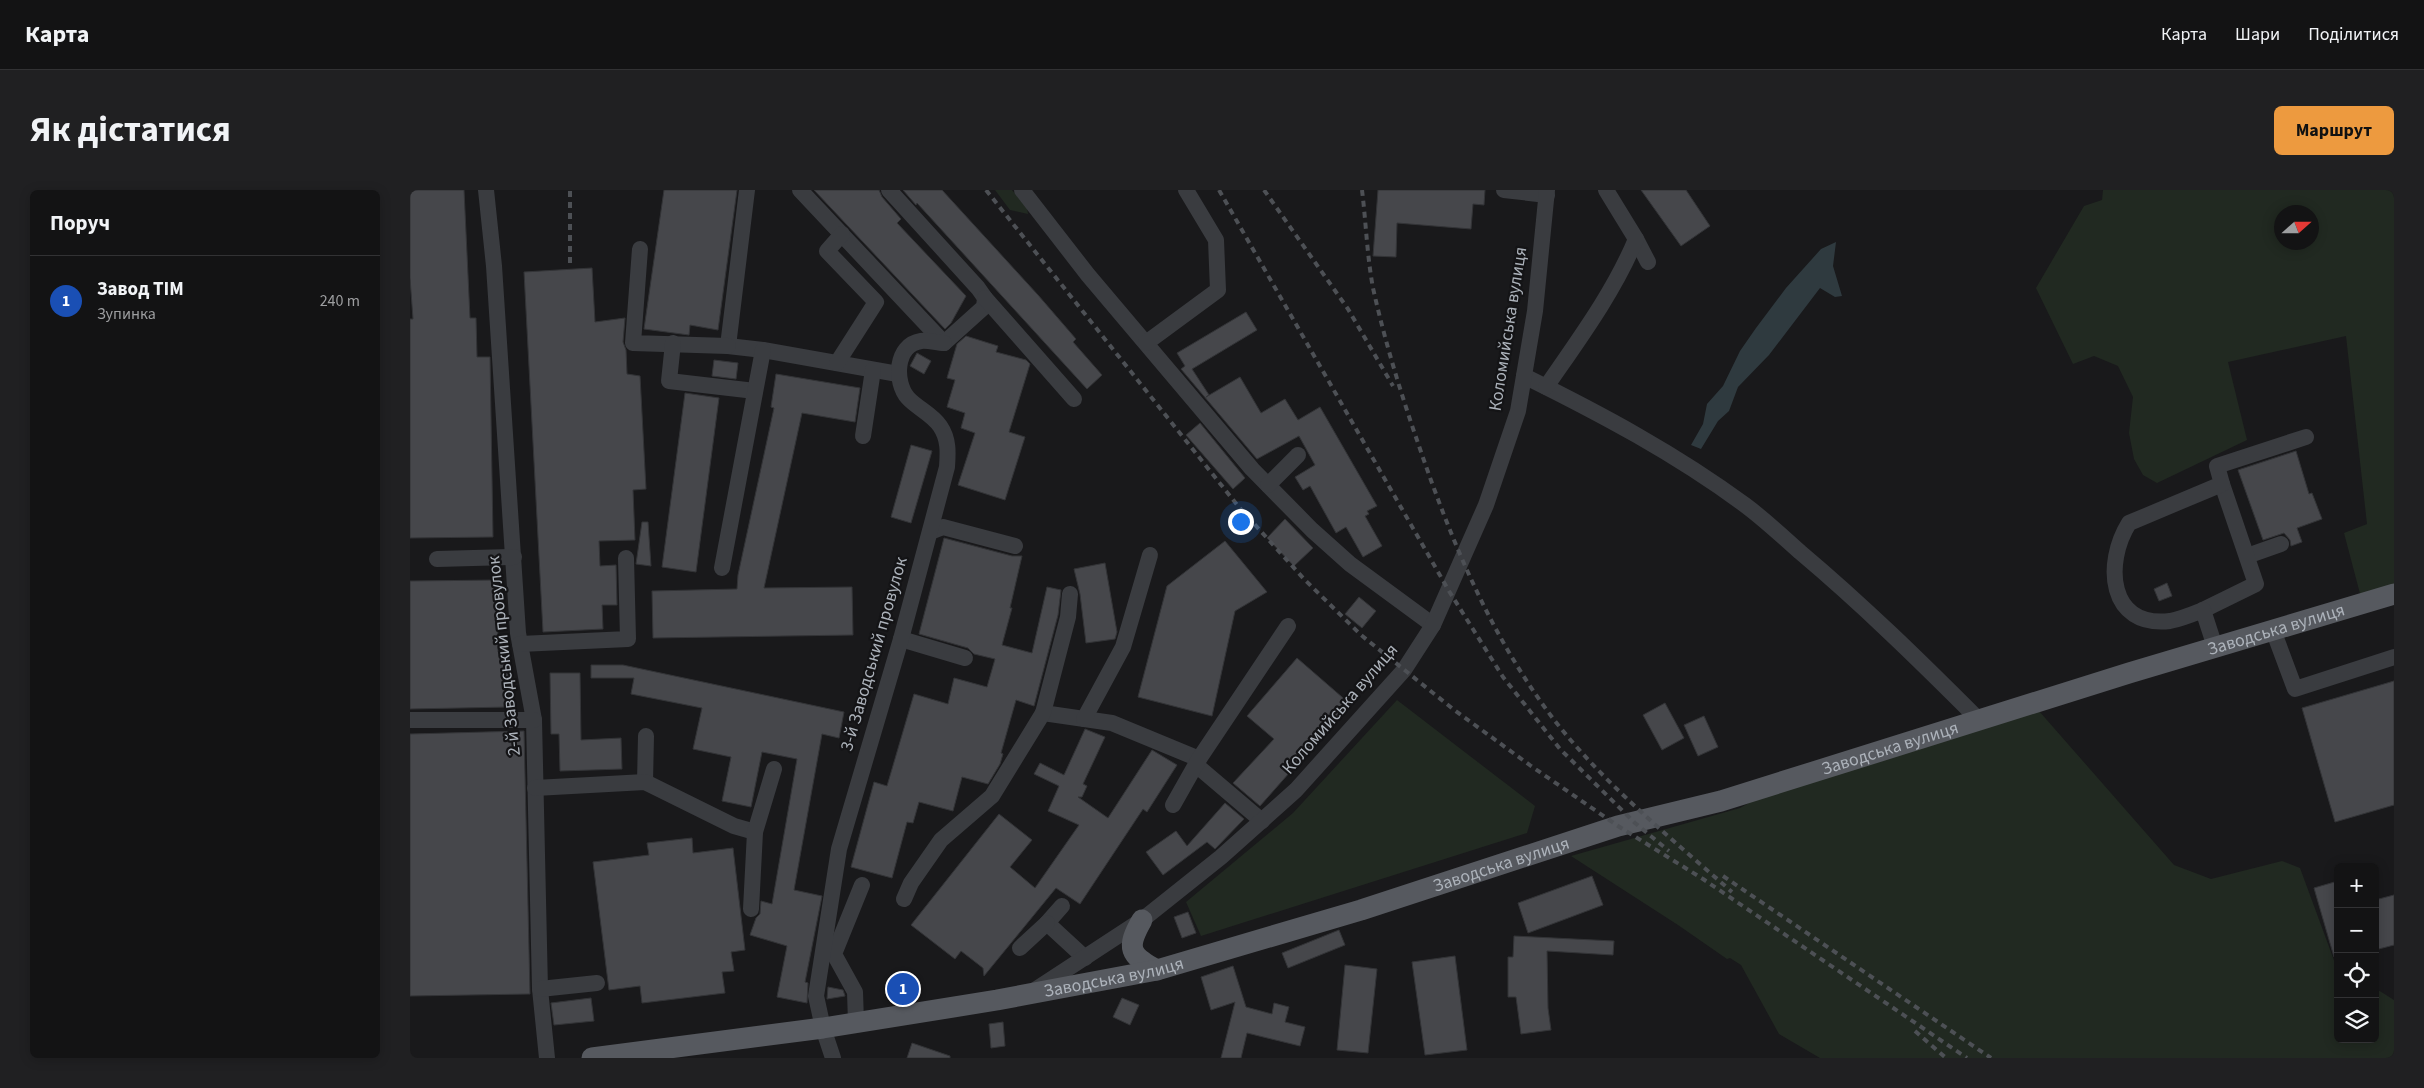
<!DOCTYPE html>
<html lang="uk">
<head>
<meta charset="utf-8">
<style>
	body { margin:0; font-family:"Source Sans 3",sans-serif; background:#202022; color:#f1f3f6 }
	.controls { position:absolute; right:15px; bottom:15px; display:grid; overflow:hidden; border-radius:8px; box-shadow:0 2px 12px #0003 }
	.controls button { width:45px; height:45px; display:grid; place-items:center; padding:0; border:0; border-bottom:1px solid #323234; background:#131314; color:#f1f3f6; font:25px sans-serif }
	.compass { position:absolute; left:1864px; top:15px; width:45px; height:45px; border-radius:50%; background:#131314; box-shadow:0 2px 12px #0003; rotate:69deg }
	.you { position:absolute; left:830px; top:331px; width:18px; height:18px; margin:-12px; border:4px solid #fff; border-radius:50%; background:#1a73e8; box-shadow:0 0 0 8px #1a73e833 }
	.badge { display:grid; place-items:center; width:32px; height:32px; border-radius:50%; background:#ed9a3f; color:#fff; font-size:16px; font-weight:700 }
	.pin { position:absolute; translate:-50% -50%; border:2px solid #fff; box-shadow:0 1px 5px #0006 }
	.list { margin:0; padding:0; list-style:none }
	h2 { display:flex; justify-content:space-between; align-items:center; height:65px; margin:0; padding:0 20px; font-size:21px }
	h2 small { font-size:16px; font-weight:400; color:#9d9ea0 }
	.list li { display:grid; grid-template-columns:32px 1fr auto; gap:15px; align-items:center; box-sizing:border-box; height:90px; padding:0 20px; border-top:1px solid #323234 }
	.list b { display:block; font-size:19px; white-space:nowrap }
	.list p { margin:0; font-size:16px; white-space:nowrap; color:#9d9ea0 }
	.list em { font-size:16px; font-style:normal; color:#9d9ea0 }
	.icon { flex:none; width:28px; height:28px; fill:none; stroke:currentColor; stroke-width:2; stroke-linecap:round; stroke-linejoin:round }
	.map { position:relative; flex:none; width:1984px; height:868px; overflow:hidden; border-radius:8px }
	header { display:flex; align-items:center; gap:30px; box-sizing:border-box; height:70px; padding:0 25px; background:#131314; border-bottom:1px solid #323234 }
	header strong { font-size:24px }
	nav { display:flex; gap:28px; margin-inline-start:auto; font-size:18px }
	.intro { display:flex; align-items:center; justify-content:space-between; box-sizing:border-box; height:120px; padding:0 30px }
	h1 { margin:0; font-size:35px }
	.button { padding:12px 22px; border-radius:8px; background:#ed9a3f; color:#111; font-size:18px; font-weight:700 }
	main { display:flex; gap:30px; padding:0 30px }
	aside { flex:1; background:#131314; border-radius:8px; box-shadow:0 2px 12px #0003 }
	.map>svg:first-child { display:block }
	.green { fill:#212921; fill-rule:evenodd }
	.water { fill:#2f3a3f }
	.building { fill:#46474b; stroke:#333437 }
	.lines { fill:none; stroke-linecap:round; stroke-linejoin:round }
	.minor { stroke:#3a3c40; stroke-width:16 }
	.major { stroke:#56595f; stroke-width:21 }
	.rail { stroke:#4d5055; stroke-width:4; stroke-dasharray:6 5; stroke-linecap:butt }
	.labels { text-anchor:middle; dominant-baseline:central; stroke-width:4.5; stroke-linejoin:round; paint-order:stroke }
	.street-label { font-size:18px; fill:#acb2ba; stroke:#141416 }
</style>
</head>
<body>
<header>
<strong>Карта</strong>
<nav><a>Карта</a><a>Шари</a><a>Поділитися</a></nav>
</header>
<div class="intro"><h1>Як дістатися</h1><a class="button">Маршрут</a></div>
<main>
<aside>
<h2>Поруч<small></small></h2>
<ul class="list">
<li><span class="badge" style="background:#1a4fb4">1</span><div><b>Завод ТІМ</b><p>Зупинка</p></div><em>240 m</em></li>
</ul>
</aside>
<div class="map">
<svg width="1984" height="868" viewBox="0 0 1984 868">
	<rect width="100%" height="100%" fill="#19191b"/>
	<g class="green">
		<path d="M 585,0 L 602,0 L 617,18 L 618,24 L 600,20 Z"/>
		<path d="M 1693,0 L 1984,0 L 1984,406 L 1953,415 L 1934,343 L 1957,334 L 1936,146 L 1818,172 L 1837,250 L 1747,293 L 1733,285 L 1724,269 L 1719,243 L 1723,207 L 1708,176 L 1684,166 L 1663,174 L 1626,98 L 1674,16 L 1692,10 ZM 1872,22 L 1902,22 L 1902,52 L 1872,52 Z"/>
		<path d="M 987,510 L 1125,616 L 1117,643 L 791,746 L 776,712 L 883,623 Z"/>
		<path d="M 1629,521 L 1764,675 L 1801,689 L 1872,671 L 1890,678 L 1925,773 L 1928,775 L 1928,849 L 1965,849 L 1965,798 L 1984,810 L 1984,868 L 1410,868 L 1369,844 L 1331,775 L 1320,768 L 1317,769 L 1268,735 L 1161,666 L 1330,618 L 1346,609 Z"/>
	</g>
	<path class="water" d="M 1426,52 L 1423,76 L 1432,106 L 1425,107 L 1410,98 L 1359,165 L 1328,197 L 1319,221 L 1308,231 L 1291,259 L 1281,255 L 1293,234 L 1297,214 L 1313,196 L 1330,161 L 1346,138 L 1376,98 L 1411,59 Z"/>
	<g class="building">
		<path d="M 0,0 L 54,0 L 60,128 L 66,128 L 67,167 L 80,167 L 83,347 L 0,348 L 0,129 L 3,129 L 0,88 Z"/>
		<path d="M 254,0 L 327,0 L 308,140 L 280,135 L 279,145 L 234,139 Z"/>
		<path d="M 404,0 L 469,0 L 472,7 L 491,29 L 487,33 L 556,106 L 541,133 L 535,139 Z"/>
		<path d="M 493,0 L 532,0 L 628,105 L 666,149 L 663,152 L 692,185 L 677,199 L 507,13 L 506,15 Z"/>
		<path d="M 968,0 L 1075,0 L 1074,15 L 1063,14 L 1061,39 L 987,33 L 986,67 L 963,66 Z"/>
		<path d="M 1231,0 L 1276,0 L 1300,36 L 1271,56 Z"/>
		<path d="M 182,78 L 185,132 L 215,128 L 213,152 L 216,160 L 217,184 L 230,186 L 236,299 L 223,300 L 225,350 L 189,351 L 190,376 L 206,375 L 207,415 L 192,415 L 193,439 L 133,442 L 114,82 Z"/>
		<path d="M 836,122 L 847,140 L 782,179 L 799,205 L 796,207 L 830,187 L 851,223 L 875,209 L 888,230 L 910,217 L 967,316 L 957,321 L 959,324 L 955,326 L 972,356 L 953,367 L 936,337 L 926,343 L 900,296 L 893,300 L 885,287 L 905,275 L 889,246 L 847,269 L 771,179 L 775,176 L 767,163 Z"/>
		<path d="M 556,146 L 588,156 L 586,162 L 616,170 L 620,174 L 599,242 L 615,247 L 595,310 L 548,295 L 565,243 L 551,238 L 555,223 L 537,217 L 545,190 L 537,188 L 547,154 Z"/>
		<path d="M 507,163 L 521,171 L 514,184 L 500,176 Z"/>
		<path d="M 304,170 L 328,173 L 326,189 L 302,186 Z"/>
		<path d="M 366,184 L 450,198 L 445,232 L 392,223 L 354,398 L 442,397 L 443,445 L 243,448 L 242,401 L 327,399 L 328,385 L 364,218 L 361,217 Z"/>
		<path d="M 275,203 L 309,208 L 286,382 L 252,377 Z"/>
		<path d="M 790,233 L 835,288 L 823,299 L 776,245 Z"/>
		<path d="M 501,255 L 522,261 L 501,333 L 481,327 Z"/>
		<path d="M 1886,261 L 1899,304 L 1902,303 L 1912,329 L 1887,338 L 1892,352 L 1881,356 L 1880,350 L 1874,343 L 1853,350 L 1828,280 Z"/>
		<path d="M 875,329 L 903,358 L 884,376 L 857,348 Z"/>
		<path d="M 232,332 L 238,332 L 241,376 L 226,374 Z"/>
		<path d="M 534,348 L 602,366 L 612,366 L 600,418 L 602,418 L 592,455 L 622,463 L 637,397 L 651,400 L 648,425 L 624,516 L 606,510 L 591,563 L 593,564 L 590,574 L 578,594 L 552,587 L 543,621 L 509,612 L 503,633 L 497,632 L 482,688 L 441,677 L 464,592 L 477,596 L 504,504 L 538,514 L 544,488 L 577,497 L 585,469 L 564,464 L 558,458 L 509,444 Z"/>
		<path d="M 815,351 L 857,402 L 825,421 L 802,526 L 728,507 L 757,396 Z"/>
		<path d="M 695,373 L 707,442 L 705,449 L 676,453 L 670,404 L 664,379 Z"/>
		<path d="M 87,390 L 88,462 L 98,462 L 99,517 L 0,519 L 0,391 Z"/>
		<path d="M 1757,393 L 1762,406 L 1749,411 L 1744,399 Z"/>
		<path d="M 949,407 L 966,421 L 952,438 L 935,424 Z"/>
		<path d="M 887,468 L 940,514 L 850,616 L 823,593 L 864,549 L 837,526 Z"/>
		<path d="M 181,475 L 213,475 L 434,522 L 429,548 L 412,544 L 384,700 L 412,706 L 395,792 L 398,793 L 397,813 L 367,807 L 377,756 L 340,745 L 346,728 L 350,724 L 351,711 L 362,714 L 387,569 L 352,562 L 341,617 L 312,611 L 321,567 L 283,559 L 292,518 L 221,504 L 224,488 L 181,488 Z"/>
		<path d="M 140,483 L 170,483 L 171,550 L 211,548 L 212,579 L 150,581 L 149,544 L 141,544 Z"/>
		<path d="M 1984,491 L 1984,615 L 1925,632 L 1892,518 Z"/>
		<path d="M 1255,513 L 1274,548 L 1252,560 L 1233,525 Z"/>
		<path d="M 1294,526 L 1308,557 L 1288,566 L 1274,535 Z"/>
		<path d="M 675,539 L 695,547 L 673,594 L 677,596 L 672,607 L 668,607 L 698,628 L 742,560 L 767,575 L 737,622 L 733,619 L 670,714 L 646,698 L 574,786 L 573,778 L 551,761 L 545,769 L 501,735 L 589,624 L 622,650 L 600,677 L 625,698 L 669,635 L 638,621 L 649,596 L 624,584 L 630,573 L 654,585 Z"/>
		<path d="M 114,541 L 120,804 L 0,806 L 0,544 Z"/>
		<path d="M 815,613 L 834,629 L 805,659 L 797,652 L 753,685 L 736,662 L 766,641 L 777,656 Z"/>
		<path d="M 282,648 L 283,663 L 323,658 L 335,760 L 321,762 L 324,781 L 312,782 L 315,803 L 232,813 L 230,796 L 199,800 L 183,672 L 239,665 L 237,653 Z"/>
		<path d="M 1182,686 L 1193,715 L 1118,743 L 1108,713 Z"/>
		<path d="M 1928,691 L 1928,766 L 1924,767 L 1904,698 Z"/>
		<path d="M 1984,705 L 1984,755 L 1965,760 L 1965,710 Z"/>
		<path d="M 778,722 L 786,743 L 772,748 L 764,727 Z"/>
		<path d="M 929,740 L 935,755 L 878,778 L 872,763 Z"/>
		<path d="M 1104,746 L 1204,751 L 1203,765 L 1137,761 L 1138,818 L 1141,840 L 1111,844 L 1106,807 L 1098,807 L 1098,767 L 1103,767 Z"/>
		<path d="M 1045,766 L 1057,860 L 1015,865 L 1002,772 Z"/>
		<path d="M 935,775 L 967,779 L 958,863 L 927,860 Z"/>
		<path d="M 823,776 L 836,817 L 862,824 L 864,813 L 879,817 L 875,832 L 895,837 L 890,856 L 837,843 L 831,868 L 811,868 L 825,812 L 801,820 L 791,787 Z"/>
		<path d="M 418,797 L 433,800 L 435,806 L 417,809 Z"/>
		<path d="M 181,808 L 184,831 L 144,835 L 141,813 Z"/>
		<path d="M 712,808 L 729,815 L 720,835 L 703,827 Z"/>
		<path d="M 593,832 L 595,856 L 581,858 L 579,834 Z"/>
		<path d="M 502,853 L 540,866 L 540,868 L 497,868 Z"/>
	</g>
	<g class="lines">
		<g class="minor">
			<path d="M 76,0 L 84,76 L 108,443 L 124,530 L 130,799 L 137,868"/>
			<path d="M 337,0 L 318,156 L 353,160 L 488,184"/>
			<path d="M 390,0 L 534,153"/>
			<path d="M 479,0 L 568,98 L 575,108 L 574,117 L 534,153"/>
			<path d="M 612,0 L 678,85 L 842,279 L 902,340 L 940,374 L 1023,435"/>
			<path d="M 1094,0 L 1137,5"/>
			<path d="M 1226,49 L 1238,72"/>
			<path d="M 230,59 L 223,153 L 318,156"/>
			<path d="M 575,108 L 664,209"/>
			<path d="M 263,153 L 259,191 L 345,201"/>
			<path d="M 736,153 L 808,100 L 806,50 L 776,0"/>
			<path d="M 427,173 L 466,112 L 417,61 L 432,44"/>
			<path d="M 1114,186 C 1191,224 1266,264 1335,315 C 1354,329 1372,346 1390,362 C 1453,415 1511,472 1569,530"/>
			<path d="M 1136,197 C 1169,149 1204,102 1226,49 L 1196,0"/>
			<path d="M 453,246 L 463,180"/>
			<path d="M 858,295 L 888,265"/>
			<path d="M 520,342 L 533,337 L 605,356"/>
			<path d="M 1837,366 L 1871,354"/>
			<path d="M 27,369 L 104,367"/>
			<path d="M 312,378 L 353,160"/>
			<path d="M 1793,420 L 1846,394 L 1812,294"/>
			<path d="M 1863,440 L 1885,499 L 1984,467"/>
			<path d="M 491,449 L 555,468"/>
			<path d="M 110,454 L 218,449 L 216,368"/>
			<path d="M 1805,457 L 1793,420 C 1783,424 1771,429 1760,431 C 1698,438 1694,373 1719,333 L 1812,294 L 1807,276 L 1896,247"/>
			<path d="M 633,523 L 702,533 L 789,569"/>
			<path d="M 674,529 L 713,457 L 740,365"/>
			<path d="M 0,530 L 124,530"/>
			<path d="M 786,575 L 852,631"/>
			<path d="M 235,592 L 236,546"/>
			<path d="M 125,598 L 235,592 L 324,636 L 345,642"/>
			<path d="M 763,615 L 789,569 L 878,436"/>
			<path d="M 494,709 L 501,693 L 531,650 L 582,606 L 633,523 L 658,427 L 660,404"/>
			<path d="M 652,716 L 637,733 L 675,768"/>
			<path d="M 341,719 L 345,642 L 364,579"/>
			<path d="M 610,758 L 637,733"/>
			<path d="M 130,799 L 187,793"/>
			<path d="M 625,800 L 732,730 L 811,667 L 886,600 L 994,480 L 1023,435 L 1076,315 L 1108,221 L 1125,121 L 1137,0"/>
			<path d="M 446,832 L 445,802 L 424,764 L 452,695"/>
			<path d="M 423,868 L 413,838 L 406,806 L 429,659 L 491,449 L 537,277 C 538,263 539,249 530,236 C 522,224 507,218 498,208 C 484,192 485,155 511,151 C 518,150 527,153 534,153"/>
		</g>
		<g class="major">
			<path d="M 732,730 C 716,758 719,765 747,780"/>
			<path id="s1" d="M 182,868 L 413,838 L 587,810 L 747,780 L 951,720 L 1208,636 L 1311,611 L 1719,483 L 1984,404"/>
		</g>
		<g class="rail">
			<path d="M 576,0 L 828,316 L 894,389 L 951,445 L 1043,519 L 1121,576 L 1208,636 L 1293,689 L 1557,868"/>
			<path d="M 809,0 L 1039,401 L 1093,487 L 1150,559 L 1225,633 L 1259,661"/>
			<path d="M 854,0 L 938,119 L 983,196"/>
			<path d="M 952,0 C 956,32 957,66 963,98 C 975,152 991,204 1009,256 C 1042,353 1082,449 1145,531 C 1196,596 1261,648 1322,702"/>
			<path d="M 160,73 L 160,0"/>
			<path d="M 1313,686 L 1581,868"/>
			<path d="M 1505,841 L 1536,868"/>
		</g>
	</g>
	<g class="labels">
		<g class="street-label">
			<text transform="translate(1098 139) rotate(-81)">Коломийська вулиця</text>
			<text stroke="none"><textPath href="#s1" startOffset="1742">Заводська вулиця</textPath></text>
			<text transform="translate(464 464) rotate(-74)">3-й Заводський провулок</text>
			<text transform="translate(94 466) rotate(-96)">2-й Заводський провулок</text>
			<text transform="translate(930 519) rotate(-49)">Коломийська вулиця</text>
			<text stroke="none"><textPath href="#s1" startOffset="1338">Заводська вулиця</textPath></text>
			<text stroke="none"><textPath href="#s1" startOffset="932">Заводська вулиця</textPath></text>
			<text stroke="none"><textPath href="#s1" startOffset="528">Заводська вулиця</textPath></text>
		</g>
	</g>
</svg>
<div class="controls">
<button>+</button>
<button>−</button>
<button><svg class="icon" aria-label="locate" viewBox="0 0 24 24"><circle cx="12" cy="12" r="6"/><path d="M12 2v4M12 18v4M2 12h4M18 12h4"/></svg></button>
<button><svg class="icon" aria-label="layers" viewBox="0 0 24 24"><path d="M12 4l9 5-9 5-9-5zM3 14l9 5 9-5"/></svg></button>
</div>
<svg class="compass" viewBox="-18 -18 36 36"><path d="M0-13l5 13h-10z" fill="#e53935"/><path d="M0 13l5-13h-10z" fill="#9d9ea0"/></svg>
<div class="you"></div>
<div class="pin badge" style="left:493px;top:799px;background:#1a4fb4">1</div>
</div>
</main>
</body>
</html>
